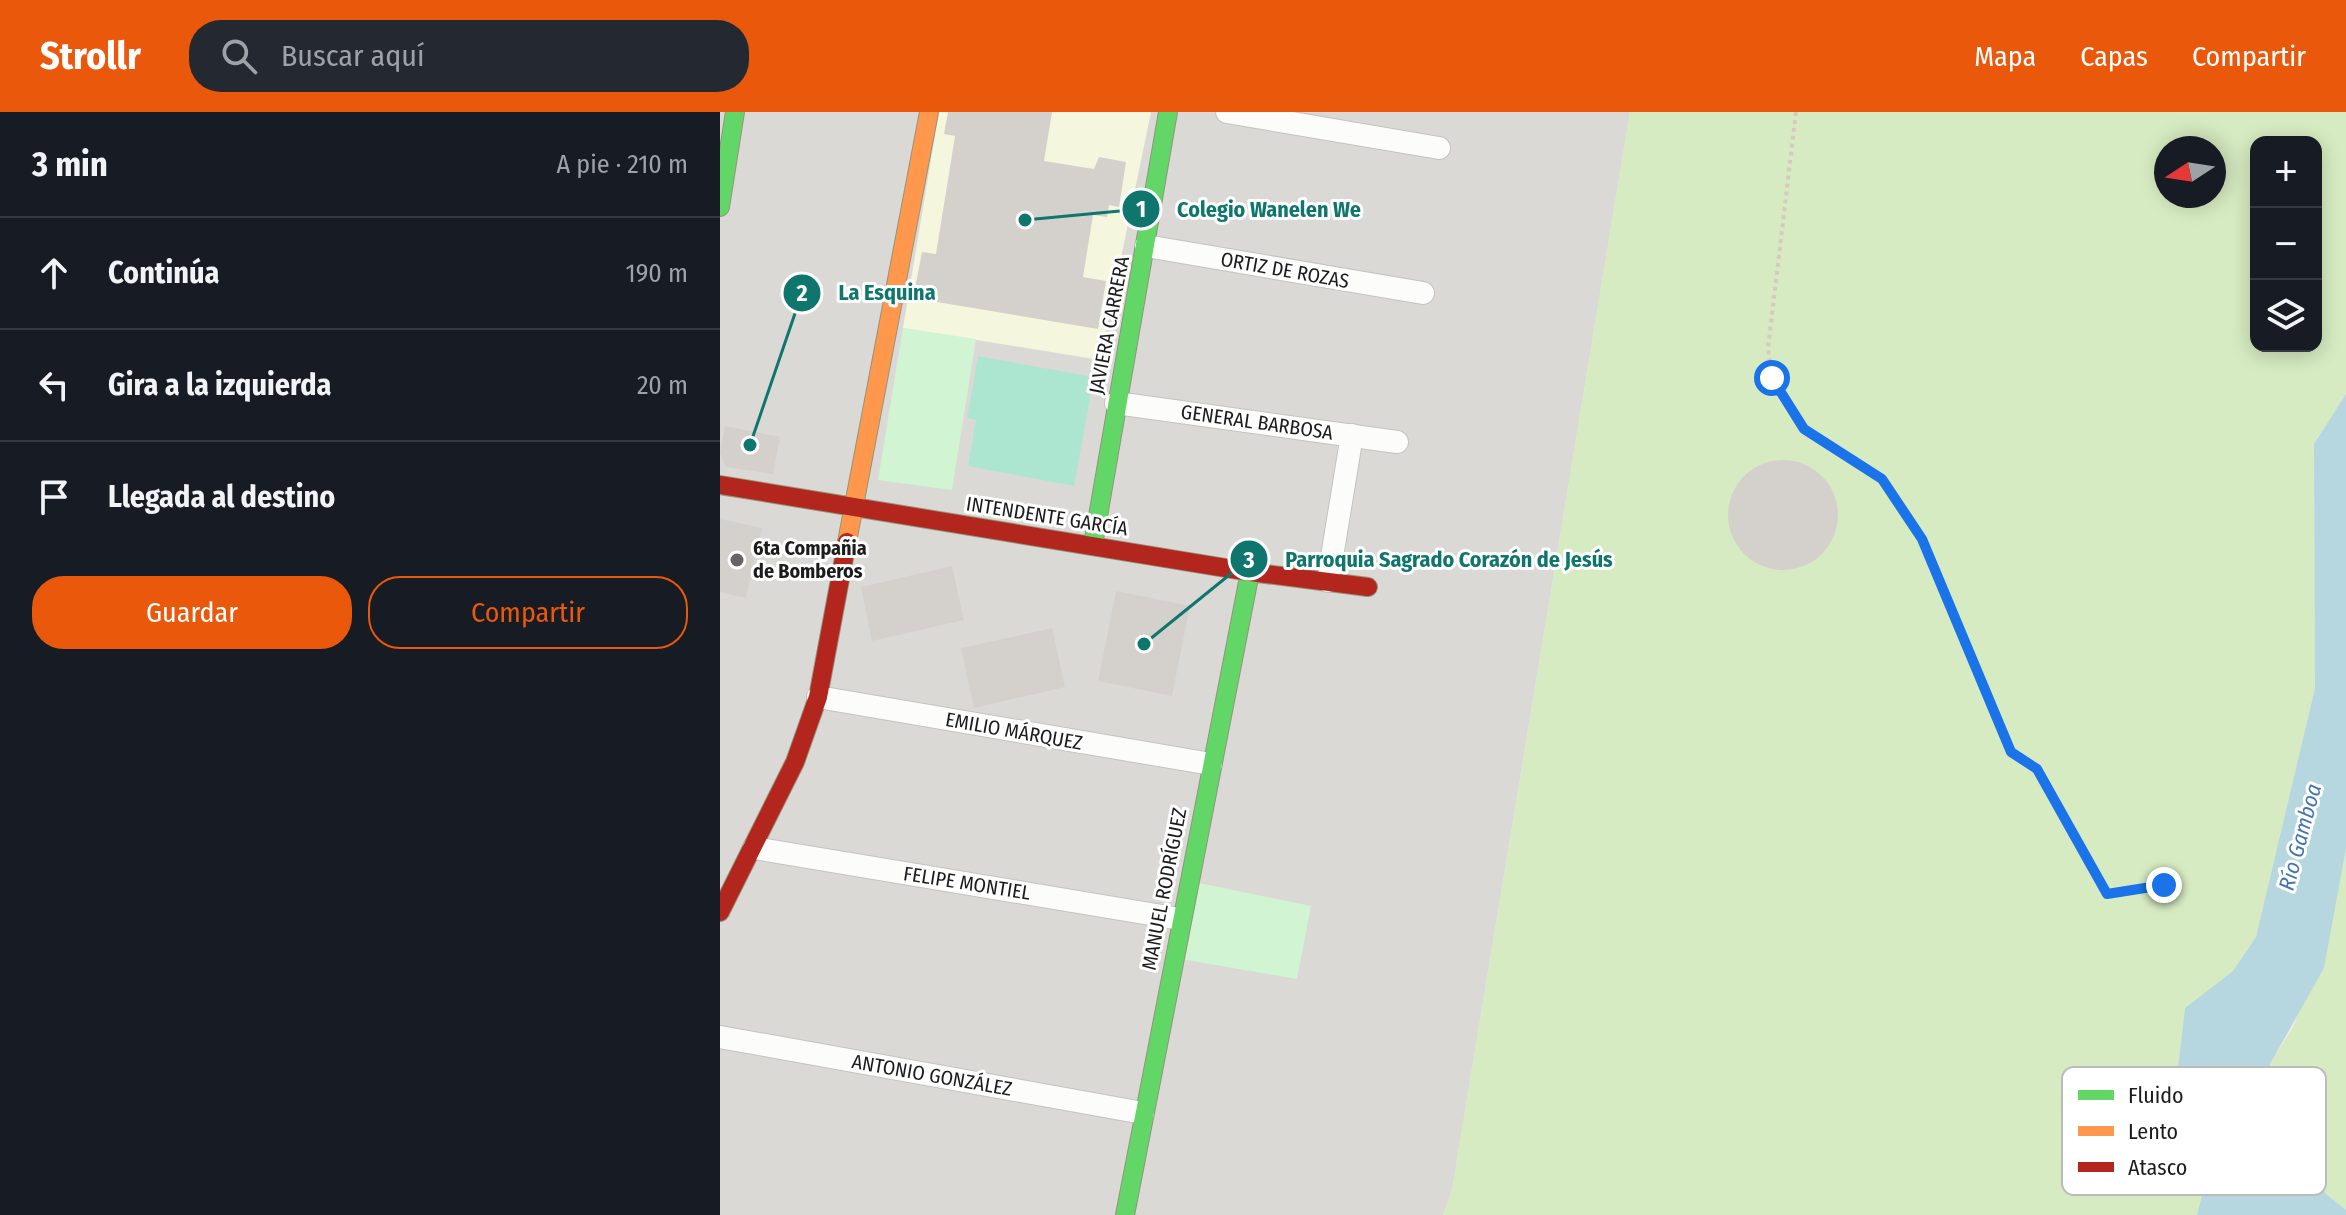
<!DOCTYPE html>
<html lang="es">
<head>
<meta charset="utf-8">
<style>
	body { margin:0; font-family:"Fira Sans Condensed",sans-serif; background:#242831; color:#f1f3f6 }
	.controls { position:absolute; right:24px; top:24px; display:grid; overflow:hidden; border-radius:16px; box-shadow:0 4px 20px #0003 }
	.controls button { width:72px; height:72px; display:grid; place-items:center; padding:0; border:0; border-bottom:2px solid #363941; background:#171b24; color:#f1f3f6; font:40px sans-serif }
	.compass { position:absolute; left:1434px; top:24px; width:72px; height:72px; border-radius:50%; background:#171b24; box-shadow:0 4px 20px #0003; rotate:258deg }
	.stop { position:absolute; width:24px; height:24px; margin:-18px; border:6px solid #1a73e8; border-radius:50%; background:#fff }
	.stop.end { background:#1a73e8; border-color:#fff; box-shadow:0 2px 8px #0008 }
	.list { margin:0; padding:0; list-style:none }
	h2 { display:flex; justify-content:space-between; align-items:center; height:104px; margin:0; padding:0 32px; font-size:34px }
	h2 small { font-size:26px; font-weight:400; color:#9ea1a6 }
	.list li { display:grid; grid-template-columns:52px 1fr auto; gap:24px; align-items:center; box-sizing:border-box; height:112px; padding:0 32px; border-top:2px solid #363941 }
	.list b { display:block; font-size:30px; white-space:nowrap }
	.list em { font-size:26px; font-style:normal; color:#9ea1a6 }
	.actions { display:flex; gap:16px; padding:24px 32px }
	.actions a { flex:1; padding:18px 0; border:2px solid #ea580c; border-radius:32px; text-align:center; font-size:28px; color:#ea580c }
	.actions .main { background:#ea580c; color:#fff }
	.icon { flex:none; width:44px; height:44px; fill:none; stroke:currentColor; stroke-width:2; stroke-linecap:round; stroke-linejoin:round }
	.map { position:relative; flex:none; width:1626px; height:1103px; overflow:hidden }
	header { display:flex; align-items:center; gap:48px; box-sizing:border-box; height:112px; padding:0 40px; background:#ea580c; color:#fff }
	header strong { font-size:38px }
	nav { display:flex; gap:44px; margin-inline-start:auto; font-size:28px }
	.search { width:560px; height:72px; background:#242831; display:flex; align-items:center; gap:20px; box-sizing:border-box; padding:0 28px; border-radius:32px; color:#9ea1a6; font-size:30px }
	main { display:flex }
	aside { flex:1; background:#171b24 }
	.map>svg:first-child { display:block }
	.residential { fill:#dbd9d6 }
	.education { fill:#f5f6de }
	.grass { fill:#d6ebc1; fill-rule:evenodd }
	.park { fill:#d1f4d2 }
	.pitch { fill:#ade6d0 }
	.water { fill:#b6d6e0 }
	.building { fill:#d4d1cd }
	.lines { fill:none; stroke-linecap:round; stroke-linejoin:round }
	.street-casing { stroke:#c4c3c0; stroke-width:24 }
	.fast-casing { stroke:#93957c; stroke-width:20 }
	.slow-casing { stroke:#93957c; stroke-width:20 }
	.jam-casing { stroke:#93957c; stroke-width:20 }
	.path { stroke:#d7c8c3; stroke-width:4; stroke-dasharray:4 4; stroke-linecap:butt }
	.street { stroke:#fcfcfb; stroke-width:22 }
	.fast { stroke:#63d668; stroke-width:18 }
	.slow { stroke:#ff974d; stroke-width:18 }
	.jam { stroke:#b3261e; stroke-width:18 }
	.route { stroke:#1a73e8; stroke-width:10 }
	.poi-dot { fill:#656462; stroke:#fff; stroke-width:3 }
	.labels { text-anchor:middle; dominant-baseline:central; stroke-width:6; stroke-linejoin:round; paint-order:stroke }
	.street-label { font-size:20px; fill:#1c1c1c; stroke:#fff }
	.poi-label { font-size:20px; font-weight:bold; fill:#1c1c1c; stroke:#fff; text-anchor:start }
	.water-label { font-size:22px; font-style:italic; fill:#4475b1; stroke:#fff }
	.key { fill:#fff; stroke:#bbb; stroke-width:2 }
	.key-label { font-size:22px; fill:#1c1c1c }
	.leader { fill:none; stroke:#0f766e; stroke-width:3 }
	.callout-dot { fill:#0f766e; stroke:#fff; stroke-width:3 }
	.mark-label { font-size:24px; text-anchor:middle; font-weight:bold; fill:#fff }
	.callout-label { font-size:22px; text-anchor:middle; font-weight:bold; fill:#0f766e; stroke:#fff; stroke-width:6; stroke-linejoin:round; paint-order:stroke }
</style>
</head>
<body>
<header>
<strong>Strollr</strong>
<div class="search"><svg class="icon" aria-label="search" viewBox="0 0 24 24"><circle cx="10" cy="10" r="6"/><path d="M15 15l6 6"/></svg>Buscar aquí</div>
<nav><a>Mapa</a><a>Capas</a><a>Compartir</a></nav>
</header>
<main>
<aside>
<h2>3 min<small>A pie · 210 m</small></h2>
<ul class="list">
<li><svg class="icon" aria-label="ahead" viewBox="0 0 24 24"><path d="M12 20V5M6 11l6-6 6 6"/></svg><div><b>Continúa</b></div><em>190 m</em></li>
<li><svg class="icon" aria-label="left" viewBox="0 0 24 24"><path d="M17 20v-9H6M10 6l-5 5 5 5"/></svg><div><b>Gira a la izquierda</b></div><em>20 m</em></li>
<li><svg class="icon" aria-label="arrive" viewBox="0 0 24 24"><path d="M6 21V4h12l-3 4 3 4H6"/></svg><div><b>Llegada al destino</b></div></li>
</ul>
<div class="actions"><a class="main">Guardar</a><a>Compartir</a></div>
</aside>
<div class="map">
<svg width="1626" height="1103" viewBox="0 0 1626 1103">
	<rect width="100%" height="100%" fill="#eceae4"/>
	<path class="residential" d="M 0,0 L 910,0 L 732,1078 L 723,1103 L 0,1103 Z"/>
	<path class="education" d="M 219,0 L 431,0 L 380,248 L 183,216 Z"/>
	<g class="grass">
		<path d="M 910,0 L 1626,0 L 1626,282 L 1594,332 L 1595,576 L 1536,825 L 1513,859 L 1465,896 L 1455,981 L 1488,1059 L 1477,1103 L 723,1103 L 732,1078 ZM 1536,30 L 1596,30 L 1596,234 L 1536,234 ZM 1446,36 L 1494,36 L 1494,84 L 1446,84 Z"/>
		<path d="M 1626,736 L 1626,1098 L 1606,1082 L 1547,981 L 1550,952 L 1574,914 Z"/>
	</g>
	<g class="park">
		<path d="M 183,216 L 256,227 L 232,378 L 158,368 Z"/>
		<path d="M 474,770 L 591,794 L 577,867 L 461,847 Z"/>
	</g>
	<path class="pitch" d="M 258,244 L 374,265 L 354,374 L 248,354 L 256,308 L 247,306 Z"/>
	<path class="water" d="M 1626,282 L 1626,736 L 1604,856 L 1550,952 L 1548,981 L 1606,1082 L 1626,1098 L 1626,1103 L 1477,1103 L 1488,1059 L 1455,981 L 1465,896 L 1513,859 L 1536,825 L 1595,576 L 1594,332 Z"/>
	<g class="building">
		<path d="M 228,0 L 332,0 L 324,49 L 374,57 L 379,45 L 406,50 L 399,95 L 389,93 L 387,105 L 373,103 L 363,165 L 386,169 L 378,217 L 193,186 L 202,140 L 216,142 L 235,24 L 224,22 Z"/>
		<path d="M 5,314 L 60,325 L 53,362 L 6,355 L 0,341 Z"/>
		<circle cx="1063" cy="403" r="55"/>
		<path d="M 0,407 L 42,416 L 26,486 L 0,480 Z"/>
		<path d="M 232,454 L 244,508 L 152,529 L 141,475 Z"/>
		<path d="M 396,479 L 470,494 L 452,584 L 378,569 Z"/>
		<path d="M 332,516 L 345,575 L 254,596 L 241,536 Z"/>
	</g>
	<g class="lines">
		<g class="street-casing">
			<g id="street">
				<path d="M 507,0 L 719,36"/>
				<path d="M 426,134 L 703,181"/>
				<path d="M 396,291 L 677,330"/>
				<path d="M 608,469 L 632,323"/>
				<path d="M 98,585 L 491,652"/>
				<path d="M 34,736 L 460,807"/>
				<path d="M 0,925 L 423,1001"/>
			</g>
		</g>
		<g class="fast-casing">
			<g id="fast">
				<path d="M 0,95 L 15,0"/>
				<path d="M 373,433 L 448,0"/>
				<path d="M 405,1103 L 530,460"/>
			</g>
		</g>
		<g class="slow-casing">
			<path id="slow" d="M 127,430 L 209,0"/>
		</g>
		<g class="jam-casing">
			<g id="jam">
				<path d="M 0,373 L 530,460 L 648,475"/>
				<path d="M 0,800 L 75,650 L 98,585 L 127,430"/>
			</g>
		</g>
		<path class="path" d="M 1076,0 L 1048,236 L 1052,266 L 1084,317 L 1162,367 L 1202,427 L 1291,640 L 1317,657 L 1387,782 L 1444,773"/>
		<use href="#street" class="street"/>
		<use href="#fast" class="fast"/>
		<use href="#slow" class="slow"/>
		<use href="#jam" class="jam"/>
	</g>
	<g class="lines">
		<path class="route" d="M 1052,266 L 1084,317 L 1162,367 L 1202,427 L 1291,640 L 1317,657 L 1387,782 L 1444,773"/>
	</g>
	<circle class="poi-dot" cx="17" cy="448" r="8"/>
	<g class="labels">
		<g class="street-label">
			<text transform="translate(565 158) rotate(10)">ORTIZ DE ROZAS</text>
			<text transform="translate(389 213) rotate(-79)">JAVIERA CARRERA</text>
			<text transform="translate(537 310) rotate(8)">GENERAL BARBOSA</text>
			<text transform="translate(327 404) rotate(9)">INTENDENTE GARCÍA</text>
			<text transform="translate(294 619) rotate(10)">EMILIO MÁRQUEZ</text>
			<text transform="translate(247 771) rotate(9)">FELIPE MONTIEL</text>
			<text transform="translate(444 777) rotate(-79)">MANUEL RODRÍGUEZ</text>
			<text transform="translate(212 963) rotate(10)">ANTONIO GONZÁLEZ</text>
		</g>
		<g class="poi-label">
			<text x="33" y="436">6ta Compañia<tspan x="33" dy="23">de Bomberos</tspan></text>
		</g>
		<g class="water-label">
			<text transform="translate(1580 725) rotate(-75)">Río Gamboa</text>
		</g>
	</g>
	<rect x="1342" y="955" width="264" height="128" rx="12" class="key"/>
	<rect x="1358" y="978" width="36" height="10" fill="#63d668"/>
	<rect x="1358" y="1014" width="36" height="10" fill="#ff974d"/>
	<rect x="1358" y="1050" width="36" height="10" fill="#b3261e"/>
	<g class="key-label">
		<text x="1408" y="991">Fluido</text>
		<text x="1408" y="1027">Lento</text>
		<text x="1408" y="1063">Atasco</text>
	</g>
	<path class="leader" d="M305 108L421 97M30 333L82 181M424 532L529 447"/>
	<g class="callout-dot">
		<circle cx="305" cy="108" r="8"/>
		<circle cx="30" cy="333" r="8"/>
		<circle cx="424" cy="532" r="8"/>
		<circle cx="421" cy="97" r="20"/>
		<circle cx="82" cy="181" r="20"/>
		<circle cx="529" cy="447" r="20"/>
	</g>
	<g class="mark-label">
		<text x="421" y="105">1</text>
		<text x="82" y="189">2</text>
		<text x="529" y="456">3</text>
	</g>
	<g class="callout-label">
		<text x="549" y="105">Colegio Wanelen We</text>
		<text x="167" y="188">La Esquina</text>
		<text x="729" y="455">Parroquia Sagrado Corazón de Jesús</text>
	</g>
</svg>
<div class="controls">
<button>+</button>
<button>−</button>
<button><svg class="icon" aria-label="layers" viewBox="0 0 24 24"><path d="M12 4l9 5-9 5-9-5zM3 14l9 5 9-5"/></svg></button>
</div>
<svg class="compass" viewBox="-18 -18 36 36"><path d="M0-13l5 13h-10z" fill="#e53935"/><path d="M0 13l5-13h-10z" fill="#9ea1a6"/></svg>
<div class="stop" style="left:1052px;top:266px"></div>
<div class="stop end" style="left:1444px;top:773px"></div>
</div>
</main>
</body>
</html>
